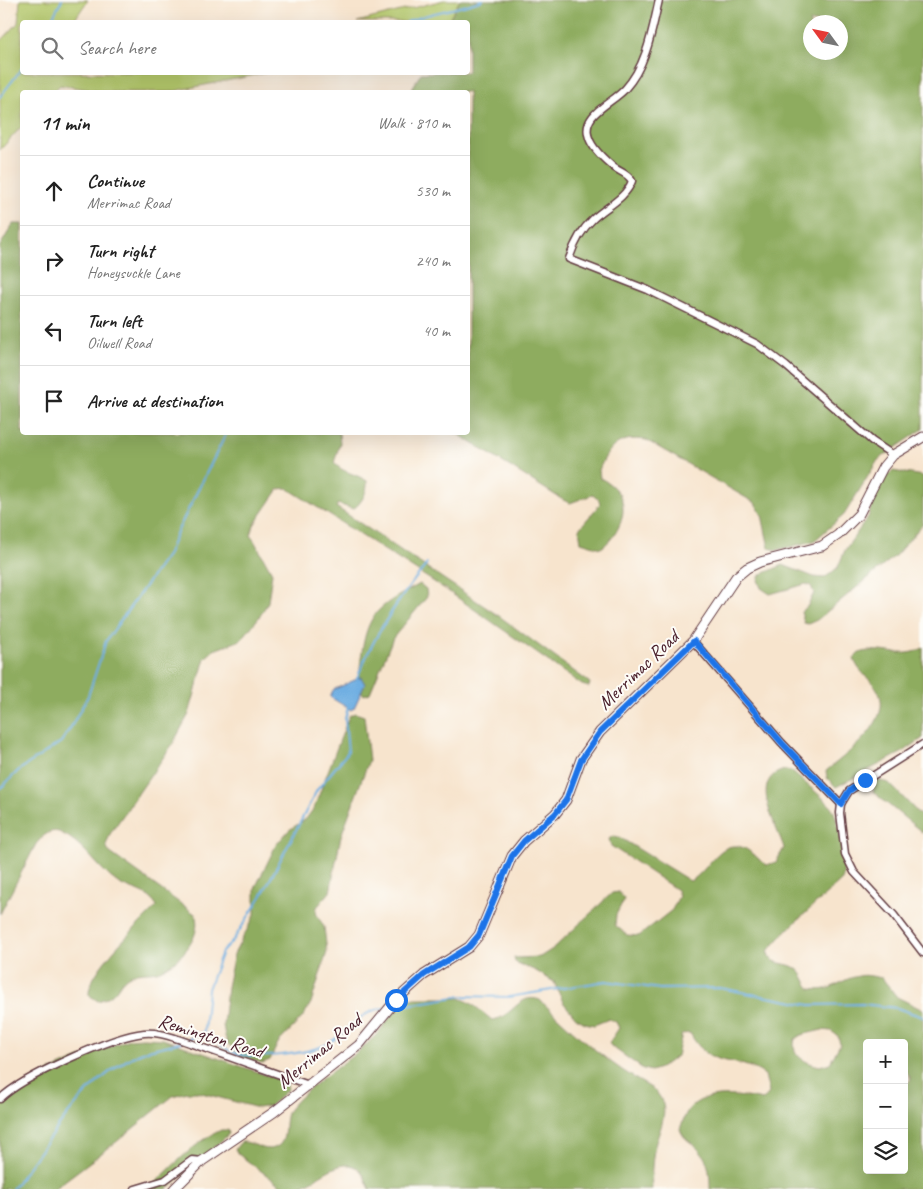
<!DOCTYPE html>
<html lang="en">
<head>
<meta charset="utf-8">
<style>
	body { margin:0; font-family:Caveat,sans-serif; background:#f6f6f6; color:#222 }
	.controls { position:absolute; right:15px; bottom:15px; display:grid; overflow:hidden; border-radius:5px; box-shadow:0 5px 20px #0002 }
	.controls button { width:45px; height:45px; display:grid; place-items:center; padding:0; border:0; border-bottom:1px solid #e0e0e0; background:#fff; color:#222; font:25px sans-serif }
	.compass { position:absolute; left:803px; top:15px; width:45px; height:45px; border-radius:50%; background:#fff; box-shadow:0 5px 20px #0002; rotate:303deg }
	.stop { position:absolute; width:15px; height:15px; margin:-11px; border:4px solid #1a73e8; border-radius:50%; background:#fff }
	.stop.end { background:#1a73e8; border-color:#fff; box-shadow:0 1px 5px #0008 }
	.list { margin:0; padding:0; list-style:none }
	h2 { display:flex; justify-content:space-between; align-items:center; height:65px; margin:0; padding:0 20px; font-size:21px }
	h2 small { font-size:16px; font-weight:400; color:#767676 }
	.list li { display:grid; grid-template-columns:32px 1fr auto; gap:15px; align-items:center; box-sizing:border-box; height:70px; padding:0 20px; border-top:1px solid #e0e0e0 }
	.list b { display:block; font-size:19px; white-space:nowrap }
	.list p { margin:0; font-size:16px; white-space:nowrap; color:#767676 }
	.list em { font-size:16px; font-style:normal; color:#767676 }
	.icon { flex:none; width:28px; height:28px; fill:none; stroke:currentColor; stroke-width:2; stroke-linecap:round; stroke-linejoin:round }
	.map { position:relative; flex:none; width:923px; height:1189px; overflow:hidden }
	.search { position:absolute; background:#fff; box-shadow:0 5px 20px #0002; left:20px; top:20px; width:450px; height:55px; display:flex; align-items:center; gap:12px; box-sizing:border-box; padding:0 18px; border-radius:5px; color:#767676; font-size:19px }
	.panel { position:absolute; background:#fff; box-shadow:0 5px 20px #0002; left:20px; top:90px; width:450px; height:345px; border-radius:5px }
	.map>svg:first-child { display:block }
	.green { fill:#b3c76b; stroke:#7e734b }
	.forest { fill:#8eac5f; stroke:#6c6645; fill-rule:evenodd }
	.water { fill:#6fafe2; stroke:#5c6786 }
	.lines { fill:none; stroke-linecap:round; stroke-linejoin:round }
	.stream { stroke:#6fafe2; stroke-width:2 }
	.street-casing { stroke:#643d43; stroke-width:9 }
	.secondary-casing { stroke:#643d43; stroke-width:11 }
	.street { stroke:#fff; stroke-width:6 }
	.secondary { stroke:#fff; stroke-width:9 }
	.route { stroke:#1a73e8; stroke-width:6 }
	.labels { text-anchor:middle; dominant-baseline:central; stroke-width:4; stroke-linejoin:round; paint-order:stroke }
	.street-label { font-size:20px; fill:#4a1f2b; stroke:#fdfcf7 }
</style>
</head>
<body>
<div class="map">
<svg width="923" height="1189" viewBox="0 0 923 1189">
	<rect width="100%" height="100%" fill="#fdfcf7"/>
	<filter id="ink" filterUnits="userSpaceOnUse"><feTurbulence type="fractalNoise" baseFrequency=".02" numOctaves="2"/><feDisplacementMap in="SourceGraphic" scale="10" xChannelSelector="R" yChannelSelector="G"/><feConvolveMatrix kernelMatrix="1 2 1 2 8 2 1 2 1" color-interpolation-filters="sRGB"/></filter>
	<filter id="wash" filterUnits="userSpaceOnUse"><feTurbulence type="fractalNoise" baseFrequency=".0096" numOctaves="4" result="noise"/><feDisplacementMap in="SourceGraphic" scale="20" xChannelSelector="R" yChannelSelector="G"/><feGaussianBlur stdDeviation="1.12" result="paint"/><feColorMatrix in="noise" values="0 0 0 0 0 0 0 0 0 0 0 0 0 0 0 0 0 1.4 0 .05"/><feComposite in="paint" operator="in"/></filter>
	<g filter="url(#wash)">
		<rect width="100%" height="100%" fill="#f7e4cd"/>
		<g class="green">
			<path d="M 20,0 L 88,0 L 73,22 L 22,22 L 22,72 L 266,73 L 169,92 L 104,92 L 60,85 L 53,92 L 22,92 L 22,126 L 0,150 L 0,42 L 18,23 Z"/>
			<path d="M 444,0 L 460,0 L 448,22 L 357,22 Z"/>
		</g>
		<g class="forest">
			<path d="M 460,0 L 923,0 L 923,429 L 878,460 L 844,515 L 814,541 L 777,550 L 769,548 L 762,515 L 755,503 L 646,440 C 619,436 609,446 599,470 L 600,478 C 606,481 612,485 616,490 C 632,508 618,537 601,548 L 581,542 L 579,529 L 600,504 L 598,498 L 592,495 L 570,503 L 563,500 L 456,433 L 468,432 L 468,92 L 410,92 L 421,73 L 468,72 L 468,22 L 448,22 ZM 810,22 L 840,22 L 840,52 L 810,52 Z"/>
			<path d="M 13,224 L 22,224 L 22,432 L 339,433 L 340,443 L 334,463 C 343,473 355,473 367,481 C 368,491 362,503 353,509 L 338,504 L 336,507 L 499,616 L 590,683 L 589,687 L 582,685 L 445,589 L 287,488 L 279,489 L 254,525 L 251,535 L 272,573 L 268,602 L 260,616 L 241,640 L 214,650 L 205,658 L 189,714 L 172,745 L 110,834 L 106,845 L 109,852 L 195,914 C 204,937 177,965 157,971 C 148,973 139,971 130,975 C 116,982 121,994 98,1001 L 89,995 C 87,971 141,923 157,906 C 149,891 131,891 118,883 C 97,869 84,842 59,832 C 49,829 42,837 36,844 L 0,914 L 0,246 Z"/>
			<path d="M 893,471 L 923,476 L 923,524 L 895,556 L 817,620 L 808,624 L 804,623 L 801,612 L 807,607 L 814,593 L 811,586 L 806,584 L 770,594 L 761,588 L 758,580 L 760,575 L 783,565 L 814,577 L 824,578 L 830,574 L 838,567 L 845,550 L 868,517 L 879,482 Z"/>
			<path d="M 420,584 L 426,589 L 427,597 L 393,638 L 370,693 L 364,695 L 358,687 C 361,664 361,630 377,612 C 388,600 406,592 420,584 Z"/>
			<path d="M 923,648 L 923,738 L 903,752 L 836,787 L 827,778 L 826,771 C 846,754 896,720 877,689 C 870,678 858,672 854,659 L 857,654 C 881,644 899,661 923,648 Z"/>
			<path d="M 355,713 L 364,716 L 369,760 L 341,836 L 330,892 L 317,907 L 316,913 L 324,927 L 327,952 L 311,1003 L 302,1018 L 278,1043 L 270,1060 L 262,1063 L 242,1057 L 228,1044 L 225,1036 L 223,1025 L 227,987 L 234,954 L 255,915 L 255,889 L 258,882 L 276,845 L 289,830 L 306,819 L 314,808 L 349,716 Z"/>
			<path d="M 785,770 L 791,771 C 800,779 827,800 832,808 C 839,819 847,869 842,880 L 788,929 L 768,951 L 769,957 C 778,966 788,962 797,969 C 804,974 805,983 811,989 C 833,993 839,979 859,976 C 866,974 875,977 882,978 L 897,997 L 923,1010 L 923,1189 L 710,1189 C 710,1171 709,1159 695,1146 C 688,1140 683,1138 680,1129 C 683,1121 686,1110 693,1105 C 710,1091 743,1096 763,1100 L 769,1093 L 765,1075 C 734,1053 711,1072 690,1033 L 682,1034 L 677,1056 L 660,1068 L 651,1071 L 643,1069 L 611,1046 L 609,1043 L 619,1028 L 616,1022 L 609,1019 L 594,1025 L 585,1023 L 576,1018 L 563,1002 L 554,982 L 536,971 L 515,962 L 514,958 L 540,957 L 554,948 L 612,893 L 619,892 L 624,899 L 616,915 L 615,925 L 627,935 L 639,936 L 672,910 L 679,896 L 677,890 L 611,846 L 609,839 L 613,836 L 619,837 L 690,881 C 709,872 719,837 744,848 C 751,851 759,860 767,865 L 776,862 L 784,848 C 777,825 747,779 785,770 ZM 822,1030 L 831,1031 L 838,1036 L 840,1044 L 830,1063 L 820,1066 C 806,1063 790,1056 795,1039 L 801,1035 ZM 867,1043 L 904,1043 L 904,1067 L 911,1079 L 904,1088 L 904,1170 L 867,1170 Z"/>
			<path d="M 876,780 L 889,783 L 923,818 L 923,833 L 873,792 Z"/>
			<path d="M 414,998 L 460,998 L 471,1003 L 492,1020 C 514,1017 518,992 540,1000 C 575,1034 609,1065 653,1089 C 674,1108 659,1127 654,1150 C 652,1162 651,1177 652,1189 L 370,1189 C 367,1184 365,1176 361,1171 C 343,1152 315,1183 300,1186 C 293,1188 287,1187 280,1185 L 238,1154 L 235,1149 L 241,1142 C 253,1141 262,1152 274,1148 C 291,1142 280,1120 290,1108 C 314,1079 351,1062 377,1034 C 388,1022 397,1003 414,998 Z"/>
			<path d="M 143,1038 L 163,1039 L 286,1082 L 288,1089 L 270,1106 L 258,1108 L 198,1092 L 187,1092 L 173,1096 L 115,1143 L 54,1189 L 0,1189 L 0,1104 C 36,1071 85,1057 129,1039 Z"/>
			<path d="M 221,1130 L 228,1130 L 229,1134 L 167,1189 L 149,1189 C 171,1168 193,1143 221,1130 Z"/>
		</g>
		<path class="water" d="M 361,677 L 365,684 L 354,708 L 351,710 L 330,697 L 333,690 Z"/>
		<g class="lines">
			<g class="stream">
				<path d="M 50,22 L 62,0"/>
				<path d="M 407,22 C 431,11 458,10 482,0"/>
				<path d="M 0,97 L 22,68"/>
				<path d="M 356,681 C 372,638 398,599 427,564"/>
				<path d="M 0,789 L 19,770 L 61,742 L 71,727 L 88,696 L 106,641 L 168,554 L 176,534 L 227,432"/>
				<path d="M 395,1007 L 461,996 L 509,997 L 606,981 L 660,989 L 720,988 L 810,1005 L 862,1004 L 897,1008 L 923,1017"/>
				<path d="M 204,1032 C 213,1039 222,1047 232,1052 C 252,1061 308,1054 327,1044 C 348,1033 360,1010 385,1008"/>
				<path d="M 188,1040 L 204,1032 L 208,989 L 222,952 L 234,939 L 262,895 L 317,790 L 348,752 L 345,719 L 348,707"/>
				<path d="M 12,1189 C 50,1140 82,1081 140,1053 C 152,1048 168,1046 181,1042"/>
			</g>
		</g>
	</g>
	<g filter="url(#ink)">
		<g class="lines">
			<g class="street-casing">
				<g id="street">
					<path d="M 659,0 C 652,30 647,65 625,89 C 613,103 580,114 589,138 C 592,147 604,159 611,165 C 618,172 627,172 632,181 C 626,198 606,207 593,219 C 581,230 574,244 569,259 L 648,290 L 757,344 L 786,366 L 872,441 L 893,455"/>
					<path d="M 693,641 L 782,743 L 841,804"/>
					<path d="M 923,744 L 849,791 L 841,804 L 840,813 L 845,854 L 854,872 L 894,915 L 923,953"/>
					<path d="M 0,1099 C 22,1077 113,1036 144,1033 C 156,1032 166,1035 178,1039 L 306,1084"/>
					<path d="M 135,1189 L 165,1180 L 192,1160 L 202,1161"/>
				</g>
			</g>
			<g class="secondary-casing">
				<path id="secondary" d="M 174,1189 L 202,1161 L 274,1112 L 359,1045 L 396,1000 L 424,975 L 469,947 L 479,935 L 512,856 L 524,841 L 555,814 L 566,800 L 581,759 L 600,732 L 693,641 L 736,577 L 747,568 L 760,562 L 822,546 L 838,535 L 859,514 L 883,467 L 893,455 L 923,437"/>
			</g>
			<use href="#street" class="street"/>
			<use href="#secondary" class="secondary"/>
		</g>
	</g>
	<g class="lines" filter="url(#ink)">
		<path class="route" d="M 396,1000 L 424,975 L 469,947 L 479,935 L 512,856 L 524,841 L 555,814 L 566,800 L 581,760 L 600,732 L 694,641 L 782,743 L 841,804 L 849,791 L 865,780"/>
	</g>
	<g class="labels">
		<g class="street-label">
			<text transform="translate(638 670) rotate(-44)">Merrimac Road</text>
			<text transform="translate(211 1036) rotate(17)">Remington Road</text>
			<text transform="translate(319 1051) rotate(-40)">Merrimac Road</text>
		</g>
	</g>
</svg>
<div class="controls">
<button>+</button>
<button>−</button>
<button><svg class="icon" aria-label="layers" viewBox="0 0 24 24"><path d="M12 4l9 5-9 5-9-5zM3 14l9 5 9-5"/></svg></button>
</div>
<svg class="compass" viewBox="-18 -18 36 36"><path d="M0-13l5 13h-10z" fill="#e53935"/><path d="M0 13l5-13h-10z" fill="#767676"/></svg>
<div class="stop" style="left:396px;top:1000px"></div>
<div class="stop end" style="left:865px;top:780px"></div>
<div class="search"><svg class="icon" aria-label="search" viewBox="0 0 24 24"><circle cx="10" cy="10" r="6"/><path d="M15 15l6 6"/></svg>Search here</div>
<section class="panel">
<h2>11 min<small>Walk · 810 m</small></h2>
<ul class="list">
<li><svg class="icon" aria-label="ahead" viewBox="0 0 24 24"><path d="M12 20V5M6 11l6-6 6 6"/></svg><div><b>Continue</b><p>Merrimac Road</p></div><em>530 m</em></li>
<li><svg class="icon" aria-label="right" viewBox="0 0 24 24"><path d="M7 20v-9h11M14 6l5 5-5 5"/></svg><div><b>Turn right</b><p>Honeysuckle Lane</p></div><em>240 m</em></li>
<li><svg class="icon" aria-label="left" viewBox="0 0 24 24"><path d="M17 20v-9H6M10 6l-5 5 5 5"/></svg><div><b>Turn left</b><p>Oilwell Road</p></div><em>40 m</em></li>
<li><svg class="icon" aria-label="arrive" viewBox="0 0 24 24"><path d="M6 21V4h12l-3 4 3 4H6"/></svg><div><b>Arrive at destination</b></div></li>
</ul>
</section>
</div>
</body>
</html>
